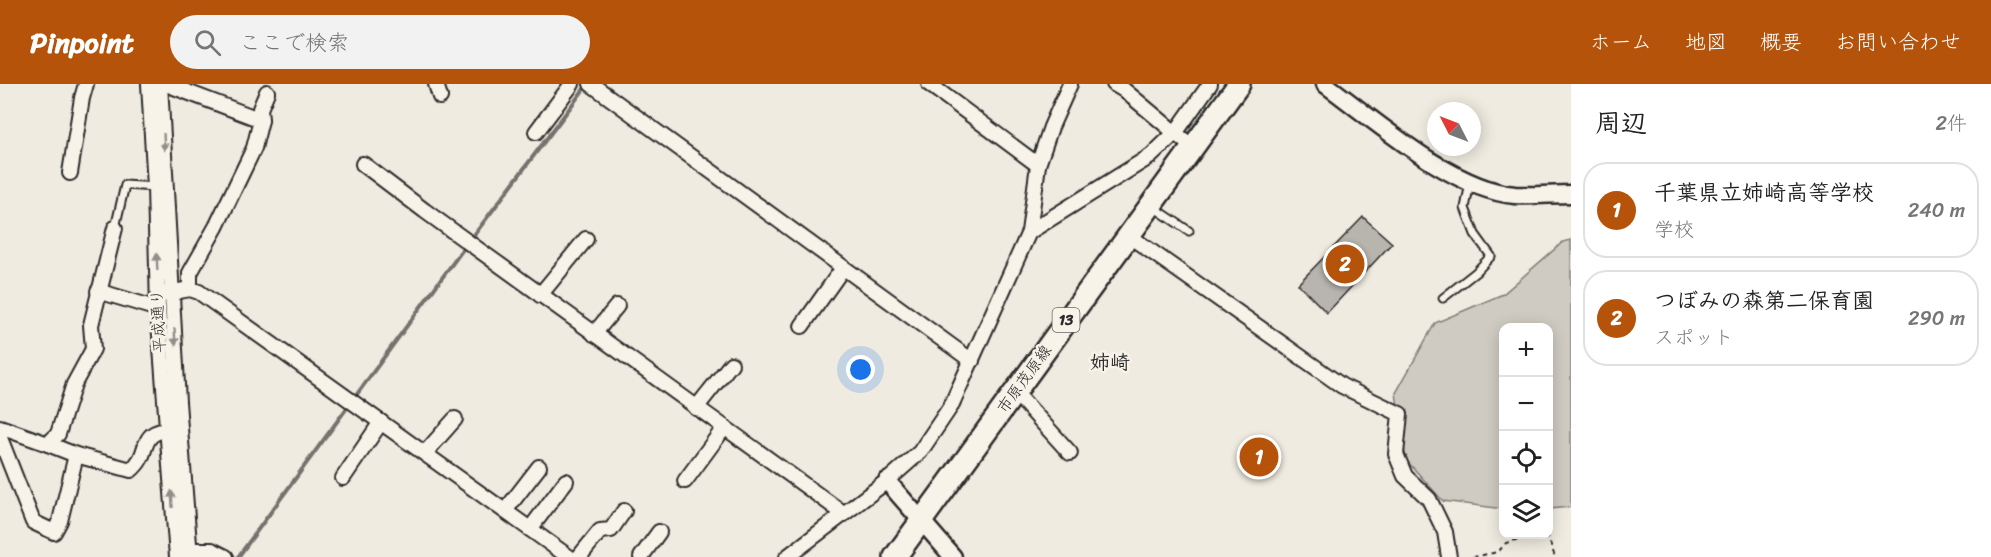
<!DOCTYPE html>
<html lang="ja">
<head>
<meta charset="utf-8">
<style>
	body { margin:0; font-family:Sriracha,"Klee One",sans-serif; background:#f2f2f2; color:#222 }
	.controls { position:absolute; right:18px; bottom:18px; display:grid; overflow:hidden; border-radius:12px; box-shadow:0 3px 15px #0003 }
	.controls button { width:54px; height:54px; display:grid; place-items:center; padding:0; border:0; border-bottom:2px solid #e0e0e0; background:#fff; color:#222; font:30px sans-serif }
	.compass { position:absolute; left:1427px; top:18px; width:54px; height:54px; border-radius:50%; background:#fff; box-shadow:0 3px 15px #0003; rotate:312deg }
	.you { position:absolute; left:861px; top:286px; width:21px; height:21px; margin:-15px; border:4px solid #fff; border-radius:50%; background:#1a73e8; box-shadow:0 0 0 9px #1a73e833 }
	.badge { display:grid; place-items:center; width:39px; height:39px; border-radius:50%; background:#b45309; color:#fff; font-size:20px; font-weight:700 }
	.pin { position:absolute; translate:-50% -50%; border:3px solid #fff; box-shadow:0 2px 6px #0006 }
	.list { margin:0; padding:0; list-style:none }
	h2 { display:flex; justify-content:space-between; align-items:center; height:78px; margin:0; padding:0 24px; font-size:26px }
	h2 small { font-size:20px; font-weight:400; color:#767676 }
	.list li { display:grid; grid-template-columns:39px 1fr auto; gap:18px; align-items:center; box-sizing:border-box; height:96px; margin:0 12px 12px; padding:0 12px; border:2px solid #e0e0e0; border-radius:24px }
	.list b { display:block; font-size:22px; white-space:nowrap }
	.list p { margin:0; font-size:20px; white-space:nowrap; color:#767676 }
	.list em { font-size:20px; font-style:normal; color:#767676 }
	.icon { flex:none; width:33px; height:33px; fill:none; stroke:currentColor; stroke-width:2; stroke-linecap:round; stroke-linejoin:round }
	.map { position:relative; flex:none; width:1571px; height:473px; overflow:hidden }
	header { display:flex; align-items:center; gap:36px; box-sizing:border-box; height:84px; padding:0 30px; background:#b45309; color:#fff }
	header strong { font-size:28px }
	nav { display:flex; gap:33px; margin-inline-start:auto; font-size:21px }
	.search { width:420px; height:54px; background:#f2f2f2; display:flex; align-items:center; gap:15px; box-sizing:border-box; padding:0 21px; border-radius:33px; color:#767676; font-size:22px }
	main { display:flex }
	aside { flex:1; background:#fff }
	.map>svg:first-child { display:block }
	.green { fill:#cfcbc2; stroke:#7d7b76; stroke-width:1.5 }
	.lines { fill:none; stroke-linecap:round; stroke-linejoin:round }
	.stream { stroke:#74726e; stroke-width:4 }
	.building { fill:#b8b5ae; stroke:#2b2b2b; stroke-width:1.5 }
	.service-casing { stroke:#2b2b2b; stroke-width:11 }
	.minor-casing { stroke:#2b2b2b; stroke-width:18 }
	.tertiary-casing { stroke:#2b2b2b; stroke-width:21 }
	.primary-casing { stroke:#2b2b2b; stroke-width:26 }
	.path { stroke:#2b2b2b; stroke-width:2; stroke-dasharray:4.5 4.5; stroke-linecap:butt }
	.service { stroke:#f7f3e8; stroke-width:7 }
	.minor { stroke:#f7f3e8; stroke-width:14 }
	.tertiary { stroke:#f7f3e8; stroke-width:16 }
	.primary { stroke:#f7f3e8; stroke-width:21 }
	.oneway { fill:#918f8a }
	.labels { text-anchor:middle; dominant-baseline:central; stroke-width:5; stroke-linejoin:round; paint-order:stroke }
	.shield { fill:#f7f3e8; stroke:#686764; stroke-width:1.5 }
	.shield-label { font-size:15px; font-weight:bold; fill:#2b2b2b }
	.street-label { font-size:16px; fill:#2b2b2b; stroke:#f7f3e8 }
	.quarter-label { font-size:20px; font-weight:bold; fill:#2b2b2b; stroke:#f7f3e8 }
</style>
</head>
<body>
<header>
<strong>Pinpoint</strong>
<div class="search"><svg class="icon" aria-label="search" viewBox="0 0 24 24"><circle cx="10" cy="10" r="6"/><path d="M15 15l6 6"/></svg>ここで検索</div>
<nav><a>ホーム</a><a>地図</a><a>概要</a><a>お問い合わせ</a></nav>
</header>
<main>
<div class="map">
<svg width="1571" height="473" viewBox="0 0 1571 473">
	<rect width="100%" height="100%" fill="#efebe0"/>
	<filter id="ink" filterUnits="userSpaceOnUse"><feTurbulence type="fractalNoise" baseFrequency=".0167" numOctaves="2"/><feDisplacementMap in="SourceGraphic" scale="12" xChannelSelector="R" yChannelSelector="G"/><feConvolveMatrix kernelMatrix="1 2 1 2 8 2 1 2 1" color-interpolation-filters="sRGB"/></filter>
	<g filter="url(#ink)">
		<path class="green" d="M 1571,156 L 1571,423 L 1549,425 L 1548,243 L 1504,243 L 1503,425 L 1443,417 L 1406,376 L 1396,309 L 1435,239 L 1503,210 L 1563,158 Z"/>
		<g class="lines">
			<g class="stream">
				<path d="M 471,155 L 587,1"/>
				<path d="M 238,473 L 466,161"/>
			</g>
		</g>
		<path class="building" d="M 1363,133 L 1392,159 L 1327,229 L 1298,200 Z"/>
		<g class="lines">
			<g class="service-casing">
				<g id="service">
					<path d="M 1152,122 L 1189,147"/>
					<path d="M 115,144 L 125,101 L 155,103"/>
					<path d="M 1443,214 L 1476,188 L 1491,172 L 1475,150 L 1465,124 L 1470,99"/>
				</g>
			</g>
			<g class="minor-casing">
				<g id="minor">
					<path d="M 149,0 L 155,103 L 158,225 L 177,473"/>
					<path d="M 160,0 L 178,318 L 190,473"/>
					<path d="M 166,0 L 261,36"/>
					<path d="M 436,0 L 440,13"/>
					<path d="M 591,0 L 972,277"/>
					<path d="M 929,0 L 1038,81"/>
					<path d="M 1114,0 L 1124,6 L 1192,63"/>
					<path d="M 536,48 L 572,0"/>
					<path d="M 363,80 L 425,127 L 843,429"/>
					<path d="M 70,89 L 82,14 L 86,0"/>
					<path d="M 1029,148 L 1151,72 L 1176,48 L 1210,0"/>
					<path d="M 1128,151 L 1342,302 L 1400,330 L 1396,370 L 1405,392 L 1429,415 L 1445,448 L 1449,473"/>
					<path d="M 190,205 L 190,189 L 216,143 L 254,64 L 261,36 L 260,25 L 267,8"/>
					<path d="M 98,207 L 158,225"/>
					<path d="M 158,211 L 190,205 L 199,208 L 569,473"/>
					<path d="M 540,211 L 586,155"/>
					<path d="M 802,242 L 843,184"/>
					<path d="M 594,250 L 617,222"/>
					<path d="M 1014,307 L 1070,369"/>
					<path d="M 696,324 L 731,280"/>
					<path d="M 0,343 L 48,360 L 58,350 L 74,300 L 93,265 L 91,241 L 115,144"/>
					<path d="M 0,354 L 33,438 L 54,448 L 60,437 L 76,371"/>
					<path d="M 48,360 L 76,371 L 131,386 C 154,367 134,347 175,345"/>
					<path d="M 425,369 L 455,335"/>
					<path d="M 343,394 L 381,338"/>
					<path d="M 685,397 L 724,344"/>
					<path d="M 505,427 L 539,383"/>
					<path d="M 530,445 L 566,397"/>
					<path d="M 182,466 L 212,466 L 226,473"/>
					<path d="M 579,473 L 600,447 L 611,446 L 624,427"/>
					<path d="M 641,473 L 659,448"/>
					<path d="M 787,473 L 887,397 L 920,368 L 951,322 L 1029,148 L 1038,81 L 1051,43 L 1070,0"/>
				</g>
			</g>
			<g class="tertiary-casing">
				<g id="tertiary">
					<path d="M 1325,0 C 1376,37 1453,106 1515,111 C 1533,112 1553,110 1571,110"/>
					<path d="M 887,397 L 953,473"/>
				</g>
			</g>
			<g class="primary-casing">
				<path id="primary" d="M 895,473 L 1239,0"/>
			</g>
			<g class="path">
				<path d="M 1547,450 L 1555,473"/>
				<path d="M 1473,473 L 1498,468 L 1506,459 L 1535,450"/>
			</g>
			<use href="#service" class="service"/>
			<use href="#minor" class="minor"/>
			<use href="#tertiary" class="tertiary"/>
			<use href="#primary" class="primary"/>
		</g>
		<defs><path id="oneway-solid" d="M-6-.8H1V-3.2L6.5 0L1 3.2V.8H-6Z" transform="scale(1.5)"/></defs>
		<g class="oneway">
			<use href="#oneway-solid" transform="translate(164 58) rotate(87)"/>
			<use href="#oneway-solid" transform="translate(157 178) rotate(-92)"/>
			<use href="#oneway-solid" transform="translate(175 253) rotate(87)"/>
			<use href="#oneway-solid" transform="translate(172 415) rotate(-94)"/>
		</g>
	</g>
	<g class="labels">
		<rect class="shield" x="1052.5" y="224" width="27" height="24" rx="4.5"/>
		<g class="shield-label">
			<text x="1066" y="236">13</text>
		</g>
		<g class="street-label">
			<text transform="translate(158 237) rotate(-93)">平成通り</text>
			<text transform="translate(1024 295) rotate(-54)">市原茂原線</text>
		</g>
		<g class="quarter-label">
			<text x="1110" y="278">姉崎</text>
		</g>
	</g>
</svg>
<div class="controls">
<button>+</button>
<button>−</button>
<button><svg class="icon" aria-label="locate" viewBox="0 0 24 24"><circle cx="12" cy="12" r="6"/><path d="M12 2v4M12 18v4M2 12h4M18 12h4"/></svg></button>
<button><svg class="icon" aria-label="layers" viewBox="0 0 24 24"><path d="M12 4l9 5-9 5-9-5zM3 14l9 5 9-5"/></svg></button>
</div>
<svg class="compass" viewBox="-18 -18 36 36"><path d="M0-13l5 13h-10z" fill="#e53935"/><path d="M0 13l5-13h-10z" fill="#767676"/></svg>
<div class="you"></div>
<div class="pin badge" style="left:1259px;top:373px">1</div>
<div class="pin badge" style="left:1345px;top:180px">2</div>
</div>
<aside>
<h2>周辺<small>2件</small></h2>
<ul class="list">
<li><span class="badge">1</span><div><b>千葉県立姉崎高等学校</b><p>学校</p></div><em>240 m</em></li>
<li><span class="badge">2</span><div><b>つぼみの森第二保育園</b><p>スポット</p></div><em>290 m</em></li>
</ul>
</aside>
</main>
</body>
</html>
